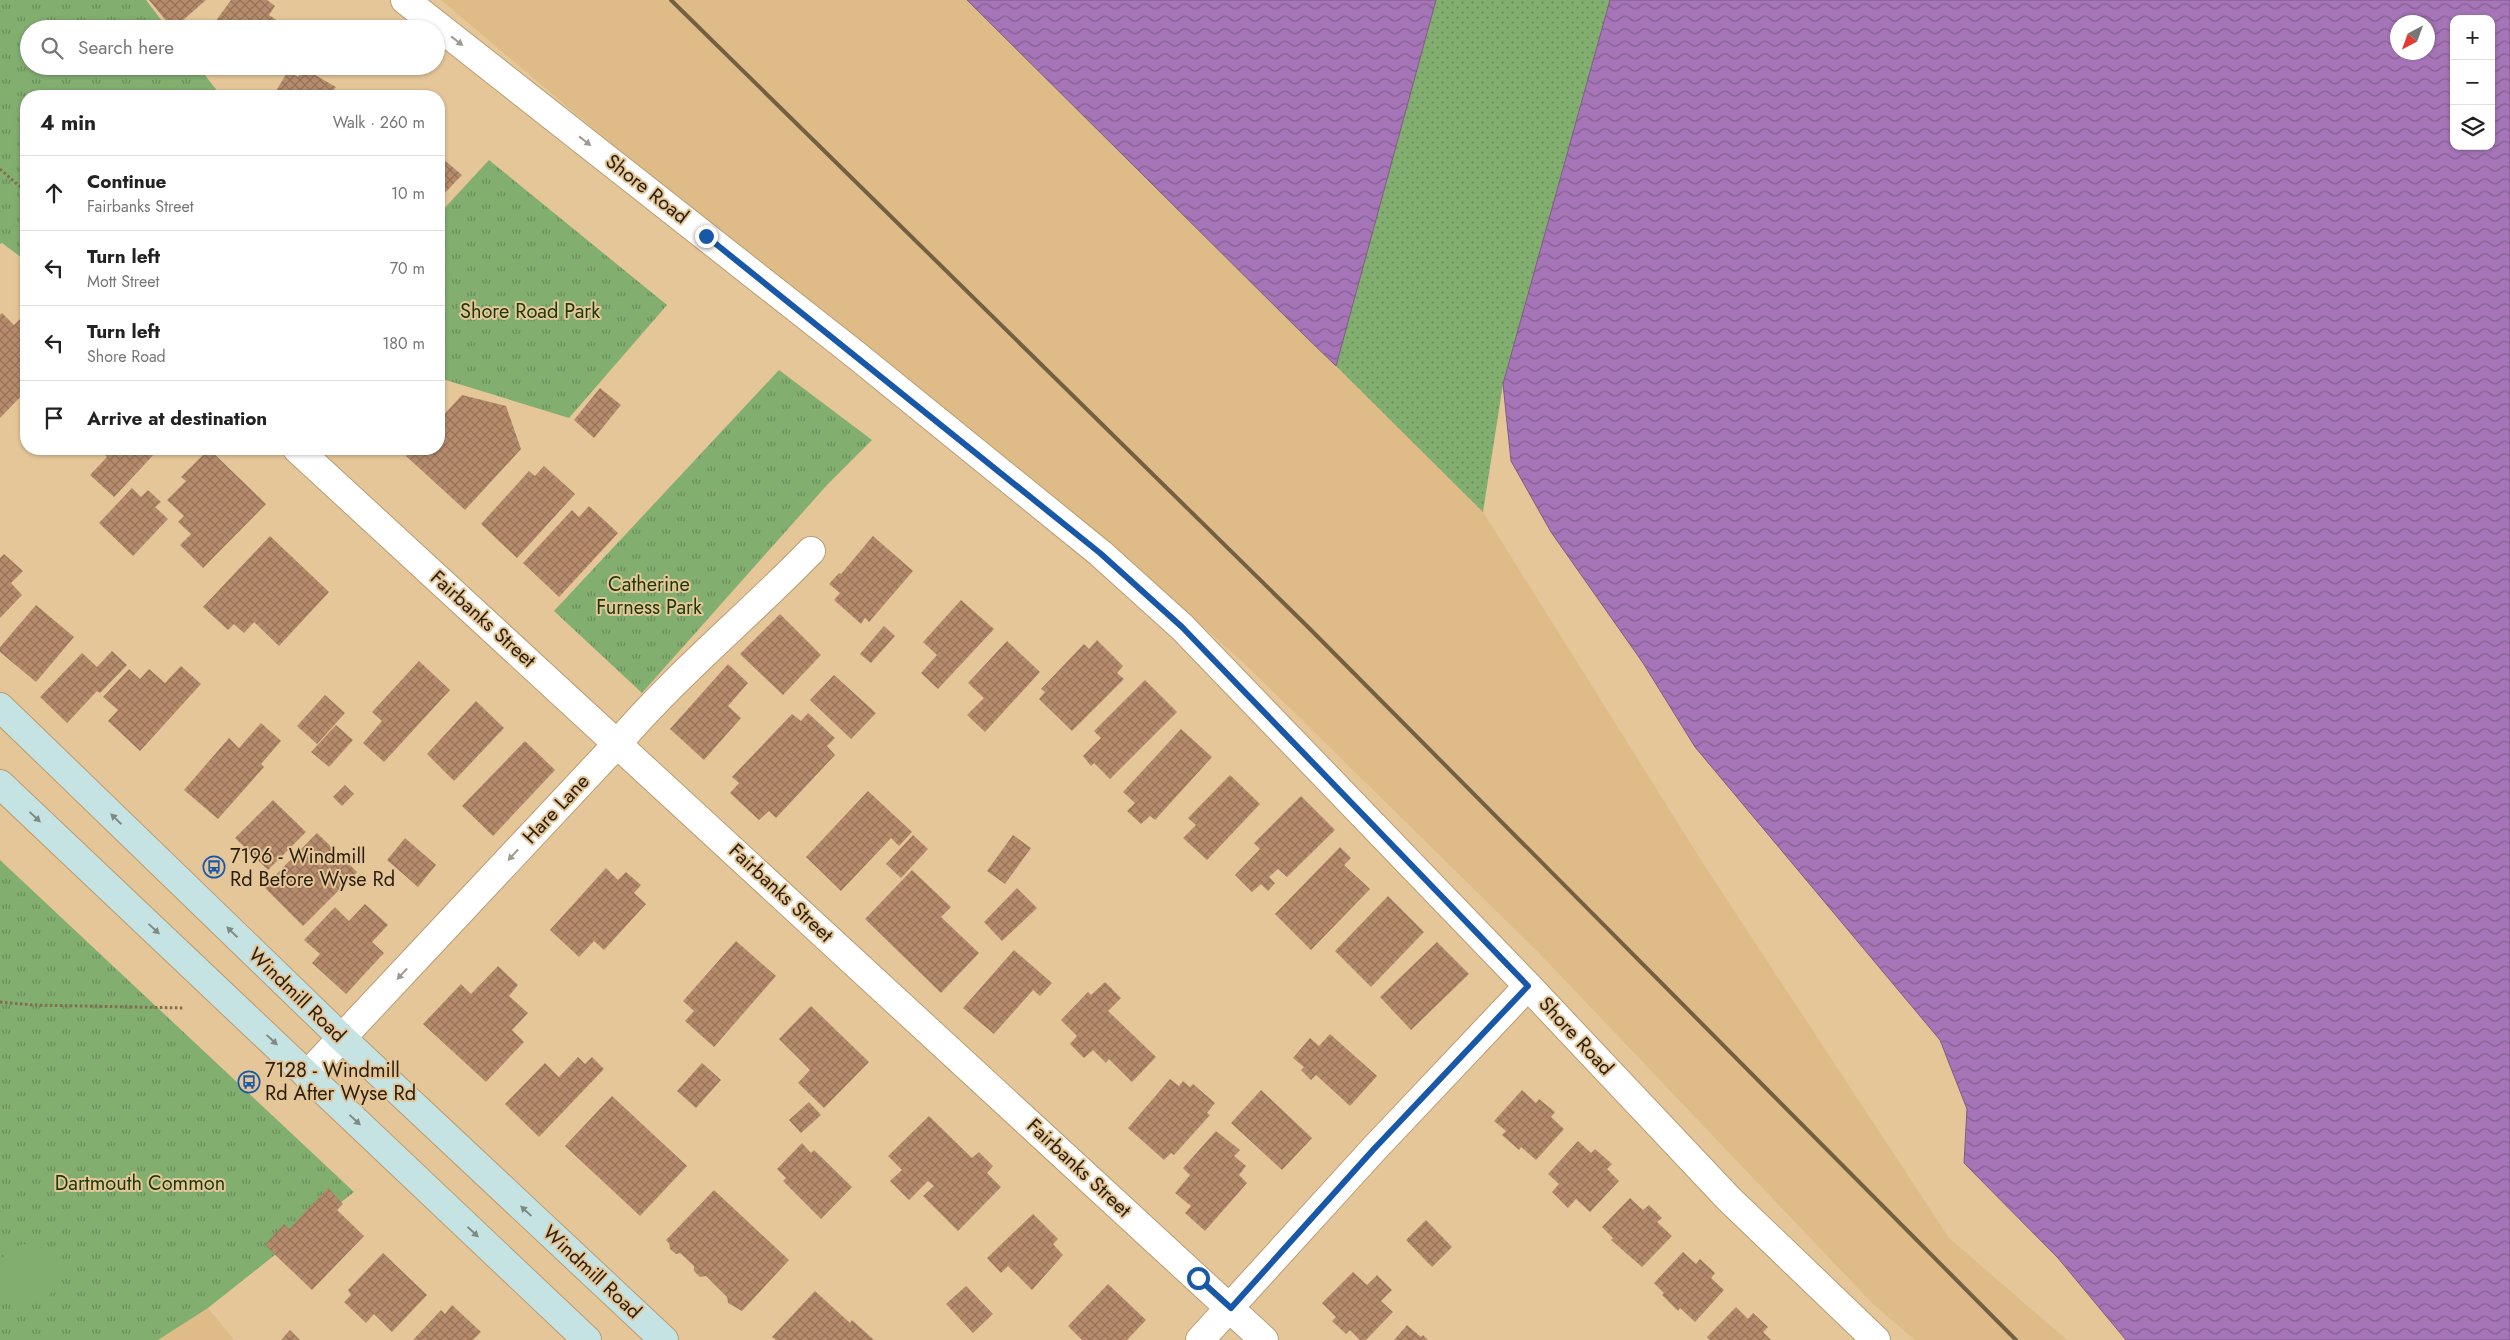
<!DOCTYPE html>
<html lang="en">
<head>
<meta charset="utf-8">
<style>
	body { margin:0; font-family:Jost,sans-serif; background:#f2f2f2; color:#222 }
	.controls { position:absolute; right:15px; top:15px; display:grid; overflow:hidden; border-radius:10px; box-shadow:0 1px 4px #0004 }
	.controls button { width:45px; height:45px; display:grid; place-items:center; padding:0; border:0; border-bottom:1px solid #e0e0e0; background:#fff; color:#222; font:25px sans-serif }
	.compass { position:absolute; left:2390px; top:15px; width:45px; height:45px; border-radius:50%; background:#fff; box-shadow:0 1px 4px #0004; rotate:221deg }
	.stop { position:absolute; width:15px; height:15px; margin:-11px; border:4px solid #1958a8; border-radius:50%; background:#fff }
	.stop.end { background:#1958a8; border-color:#fff; box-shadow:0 1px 5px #0008 }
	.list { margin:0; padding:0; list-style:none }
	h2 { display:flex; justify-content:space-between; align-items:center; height:65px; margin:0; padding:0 20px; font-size:21px }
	h2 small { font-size:16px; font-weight:400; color:#767676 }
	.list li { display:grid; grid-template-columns:32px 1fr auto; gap:15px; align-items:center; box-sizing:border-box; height:75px; padding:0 20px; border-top:1px solid #e0e0e0 }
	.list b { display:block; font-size:19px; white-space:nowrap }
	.list p { margin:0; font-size:16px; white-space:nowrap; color:#767676 }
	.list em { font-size:16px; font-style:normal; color:#767676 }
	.icon { flex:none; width:28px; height:28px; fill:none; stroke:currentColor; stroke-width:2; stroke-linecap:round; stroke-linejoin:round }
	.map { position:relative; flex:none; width:2510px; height:1340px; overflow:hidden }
	.search { position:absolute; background:#fff; box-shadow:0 1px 4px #0004; left:20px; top:20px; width:425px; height:55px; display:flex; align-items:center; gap:12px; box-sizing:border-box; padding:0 18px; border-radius:28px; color:#767676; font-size:19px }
	.panel { position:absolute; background:#fff; box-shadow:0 1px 4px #0004; left:20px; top:90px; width:425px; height:365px; border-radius:20px }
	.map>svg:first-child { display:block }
	.built { fill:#debb87 }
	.grass { fill:url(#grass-dots) }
	.park { fill:url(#park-tufts) }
	.pitch { fill:#82ae70 }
	.water { fill:url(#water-waves); stroke:#805b83; fill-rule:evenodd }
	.building { fill:url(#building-cross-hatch) }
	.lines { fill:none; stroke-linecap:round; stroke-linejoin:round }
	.minor-casing { stroke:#ba9c71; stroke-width:30 }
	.secondary-casing { stroke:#ba9c71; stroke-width:30 }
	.path { stroke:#826d4e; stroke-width:3; stroke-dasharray:2.5 2.5; stroke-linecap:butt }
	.minor { stroke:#fff; stroke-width:28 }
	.secondary { stroke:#c6e3e3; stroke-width:28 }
	.rail { stroke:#736043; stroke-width:4 }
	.oneway { fill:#9f9991 }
	.oneway2 { fill:#7f8a82 }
	.route { stroke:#1958a8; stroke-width:6 }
	.labels { text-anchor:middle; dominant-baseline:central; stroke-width:4; stroke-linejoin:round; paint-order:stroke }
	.street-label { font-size:20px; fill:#291d0b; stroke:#e5c699 }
	.park-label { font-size:20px; fill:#193908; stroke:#e5c699 }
	.poi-label { font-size:20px; fill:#291d0b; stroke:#e5c699; text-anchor:start }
</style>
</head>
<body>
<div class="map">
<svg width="2510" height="1340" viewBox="0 0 2510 1340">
	<defs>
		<pattern id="grass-dots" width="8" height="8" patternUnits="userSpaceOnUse" patternTransform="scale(1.25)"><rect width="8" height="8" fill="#82ae70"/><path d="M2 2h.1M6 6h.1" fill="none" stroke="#6a8d5a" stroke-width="1.8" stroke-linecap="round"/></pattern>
		<pattern id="park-tufts" width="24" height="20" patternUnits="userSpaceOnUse" patternTransform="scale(1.25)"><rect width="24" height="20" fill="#82ae70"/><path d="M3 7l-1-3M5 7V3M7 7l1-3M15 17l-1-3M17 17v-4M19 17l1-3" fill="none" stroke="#6a8d5a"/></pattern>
		<pattern id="water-waves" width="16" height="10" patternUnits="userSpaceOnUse" patternTransform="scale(1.25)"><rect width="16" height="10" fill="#a575b7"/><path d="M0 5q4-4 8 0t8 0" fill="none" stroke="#865f93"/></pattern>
		<pattern id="building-cross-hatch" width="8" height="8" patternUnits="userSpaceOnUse" patternTransform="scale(1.25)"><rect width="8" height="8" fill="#b78c6d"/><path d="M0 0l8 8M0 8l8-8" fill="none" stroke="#957258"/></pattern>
	</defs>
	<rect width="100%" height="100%" fill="#e5c699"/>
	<g class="built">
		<path d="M 441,0 L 967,0 L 1483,512 L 1706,868 L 1949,1238 L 2067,1340 L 1915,1340 L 1874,1305 L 1539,953 L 1245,664 L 1115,548 L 725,240 Z"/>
		<path d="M 208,1308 L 234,1340 L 158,1340 Z"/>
	</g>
	<path class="grass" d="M 1436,0 L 1610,0 L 1503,384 L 1483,512 L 1336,366 Z"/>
	<g class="park">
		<path d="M 0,0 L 146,0 L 168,29 L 29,29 L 29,66 L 198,66 L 221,96 L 26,96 L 26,261 L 2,243 L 0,244 Z"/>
		<path d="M 489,160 L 667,305 L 569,418 L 439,378 L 439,214 Z"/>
		<path d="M 779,370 L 872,440 L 827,485 L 642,693 L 554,611 Z"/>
		<path d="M 0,860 L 354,1192 L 208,1308 L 158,1340 L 0,1340 Z"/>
	</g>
	<circle class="pitch" cx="28" cy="1274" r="30"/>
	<g class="water">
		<path d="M 967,0 L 1436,0 L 1336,366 L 1304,335 Z"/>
		<path d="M 1610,0 L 2510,0 L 2510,1340 L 2126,1340 L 2058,1258 L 1964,1163 L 1967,1109 L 1940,1040 L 1695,747 L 1643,663 L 1551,532 L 1511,461 L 1503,384 ZM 2454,19 L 2491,19 L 2491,146 L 2454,146 ZM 2398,22 L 2428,22 L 2428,52 L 2398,52 Z"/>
	</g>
	<g class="building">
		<path d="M 149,0 L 206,0 L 173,29 Z"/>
		<path d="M 231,0 L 267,0 L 275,6 L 269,15 L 281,23 L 278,29 L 210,29 Z"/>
		<path d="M 303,68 L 336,87 L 333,91 L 341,96 L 273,96 L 288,71 L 298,77 Z"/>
		<path d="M 442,158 L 462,175 L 439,199 L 439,162 Z"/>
		<path d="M 2,313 L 14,325 L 26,313 L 26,391 L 0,418 L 0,315 Z"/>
		<path d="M 600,388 L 621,405 L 594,438 L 574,420 Z"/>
		<path d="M 462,395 L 506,406 L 521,449 L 465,510 L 406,456 L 413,449 L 439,449 L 439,420 Z"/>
		<path d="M 99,449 L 159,449 L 114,497 L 90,475 L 107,457 Z"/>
		<path d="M 209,449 L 266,504 L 203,568 L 180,545 L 191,534 L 178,522 L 184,516 L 167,500 L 186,481 L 181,477 Z"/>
		<path d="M 544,466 L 575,494 L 517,558 L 481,524 L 529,471 L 535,476 Z"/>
		<path d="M 132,488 L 141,497 L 148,490 L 161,502 L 155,507 L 168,519 L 133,556 L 99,523 Z"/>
		<path d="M 589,506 L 618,533 L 559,597 L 523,563 L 572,510 L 579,517 Z"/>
		<path d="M 270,536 L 329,592 L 279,646 L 254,622 L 244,633 L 234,624 L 228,630 L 203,607 Z"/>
		<path d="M 873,536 L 913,571 L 869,622 L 865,618 L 861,624 L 834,600 L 840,593 L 829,584 L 839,573 L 841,574 Z"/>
		<path d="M 4,554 L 23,571 L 11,583 L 22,595 L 0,618 L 0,558 Z"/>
		<path d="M 961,600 L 994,629 L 938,689 L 921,673 L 937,655 L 923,642 Z"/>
		<path d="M 36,605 L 74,637 L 36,682 L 0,652 L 0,647 Z"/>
		<path d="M 780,614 L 821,655 L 783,695 L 740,654 Z"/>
		<path d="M 884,626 L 895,636 L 871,663 L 860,654 Z"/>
		<path d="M 1097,640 L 1123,666 L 1117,673 L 1124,679 L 1072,731 L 1039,699 L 1045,692 L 1041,689 L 1084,644 L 1089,649 Z"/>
		<path d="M 1007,641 L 1040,672 L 985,732 L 967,715 L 984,698 L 968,683 Z"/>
		<path d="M 112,651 L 127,665 L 100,693 L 97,691 L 67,723 L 40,697 L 82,653 L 97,667 Z"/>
		<path d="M 419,661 L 450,690 L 384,762 L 363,743 L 382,721 L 372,712 Z"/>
		<path d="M 728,664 L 748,683 L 728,706 L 741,718 L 704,760 L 670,729 Z"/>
		<path d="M 181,666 L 201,684 L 140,751 L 108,721 L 118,710 L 103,697 L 129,669 L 140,679 L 149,669 L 165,683 Z"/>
		<path d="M 834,675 L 876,713 L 851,739 L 810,700 Z"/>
		<path d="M 1145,680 L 1177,712 L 1110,779 L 1094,763 L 1091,766 L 1083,756 L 1101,738 L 1094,731 Z"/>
		<path d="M 325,695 L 345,713 L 317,744 L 297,726 Z"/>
		<path d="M 476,701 L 504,728 L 454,781 L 427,754 Z"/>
		<path d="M 808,713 L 835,738 L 827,746 L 835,755 L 776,818 L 769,811 L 759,820 L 730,793 L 739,783 L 732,777 L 792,714 L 801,721 Z"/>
		<path d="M 261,723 L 281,741 L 261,764 L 264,767 L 218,819 L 184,790 L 229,738 L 239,748 Z"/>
		<path d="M 336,725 L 353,740 L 329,767 L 311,752 Z"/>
		<path d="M 1181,729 L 1212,757 L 1155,820 L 1150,816 L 1141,824 L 1127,811 L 1135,803 L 1123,792 Z"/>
		<path d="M 525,741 L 555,770 L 493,836 L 462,806 Z"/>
		<path d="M 1230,775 L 1260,804 L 1207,860 L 1183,838 L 1196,825 L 1188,818 Z"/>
		<path d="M 345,785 L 354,794 L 342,806 L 333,797 Z"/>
		<path d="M 868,791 L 912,832 L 899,846 L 891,838 L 841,891 L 806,857 Z"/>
		<path d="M 1301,796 L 1335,830 L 1287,877 L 1278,869 L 1269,877 L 1275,883 L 1268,891 L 1261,884 L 1252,892 L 1235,875 L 1260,849 L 1254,843 Z"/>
		<path d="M 273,800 L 306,832 L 268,870 L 235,838 Z"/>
		<path d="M 317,833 L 357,872 L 303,926 L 264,887 Z"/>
		<path d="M 913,835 L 928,849 L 901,878 L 886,864 Z"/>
		<path d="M 1013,835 L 1031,848 L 1005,884 L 987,871 Z"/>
		<path d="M 405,838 L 436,865 L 418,887 L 387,860 Z"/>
		<path d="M 1340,847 L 1351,858 L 1344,865 L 1370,889 L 1311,950 L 1275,914 Z"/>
		<path d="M 606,868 L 618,880 L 626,872 L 641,885 L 634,893 L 646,904 L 604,950 L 594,941 L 579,957 L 550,930 Z"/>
		<path d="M 912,870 L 951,907 L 941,917 L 979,953 L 941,993 L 865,919 Z"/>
		<path d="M 1017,888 L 1037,908 L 1002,941 L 984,922 Z"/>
		<path d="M 1388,896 L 1424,932 L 1371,987 L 1335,951 Z"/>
		<path d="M 365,904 L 388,925 L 372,942 L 384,953 L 346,994 L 312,963 L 320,954 L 304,940 L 335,907 L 349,921 Z"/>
		<path d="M 736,941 L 776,976 L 714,1047 L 685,1021 L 694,1011 L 683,1001 Z"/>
		<path d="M 1437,942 L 1469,974 L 1411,1030 L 1380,997 Z"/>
		<path d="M 1014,950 L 1052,983 L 1040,996 L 1033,990 L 994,1034 L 963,1008 Z"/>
		<path d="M 498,966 L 518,985 L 509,996 L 528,1013 L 512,1030 L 524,1042 L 486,1082 L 423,1024 L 461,984 L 471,994 Z"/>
		<path d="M 1105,982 L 1121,998 L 1108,1011 L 1156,1057 L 1132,1082 L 1109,1059 L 1106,1063 L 1093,1050 L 1084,1058 L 1070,1044 L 1077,1036 L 1061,1020 L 1088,992 L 1091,995 Z"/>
		<path d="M 811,1006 L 869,1062 L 824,1108 L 798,1083 L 810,1070 L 779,1039 Z"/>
		<path d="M 1330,1034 L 1377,1076 L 1350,1106 L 1316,1075 L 1311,1080 L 1301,1070 L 1304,1067 L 1293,1058 L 1310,1038 L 1319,1046 Z"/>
		<path d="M 578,1057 L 585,1064 L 592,1057 L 604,1069 L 539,1137 L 505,1104 L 545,1063 L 559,1077 Z"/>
		<path d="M 702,1063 L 721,1080 L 696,1108 L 677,1091 Z"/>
		<path d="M 1170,1079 L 1179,1086 L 1183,1081 L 1190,1087 L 1193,1084 L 1215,1103 L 1207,1113 L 1210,1115 L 1174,1155 L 1171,1153 L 1164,1160 L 1128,1128 Z"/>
		<path d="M 1261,1090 L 1312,1138 L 1282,1170 L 1231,1123 Z"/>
		<path d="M 1522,1090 L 1536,1103 L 1539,1099 L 1555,1112 L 1551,1117 L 1564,1129 L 1536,1160 L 1521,1147 L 1519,1150 L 1502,1135 L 1506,1131 L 1494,1121 Z"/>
		<path d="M 612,1096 L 687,1166 L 640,1216 L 565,1146 Z"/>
		<path d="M 809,1102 L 821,1115 L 801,1133 L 789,1120 Z"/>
		<path d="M 929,1116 L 972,1158 L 979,1152 L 993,1166 L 987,1173 L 1001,1187 L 958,1231 L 923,1196 L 934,1186 L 928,1181 L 909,1200 L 890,1181 L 902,1170 L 888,1156 Z"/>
		<path d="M 1216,1131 L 1240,1150 L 1234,1156 L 1246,1166 L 1239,1175 L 1247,1183 L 1205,1231 L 1185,1213 L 1191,1206 L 1175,1193 L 1190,1175 L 1183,1168 Z"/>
		<path d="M 1578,1141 L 1591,1153 L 1595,1149 L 1612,1164 L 1607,1169 L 1619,1181 L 1590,1212 L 1576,1199 L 1568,1208 L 1552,1192 L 1559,1184 L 1548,1174 Z"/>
		<path d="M 802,1143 L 811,1153 L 814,1150 L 852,1187 L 821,1219 L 783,1181 L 786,1178 L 777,1169 Z"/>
		<path d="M 328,1188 L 343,1204 L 337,1210 L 364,1236 L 312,1290 L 265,1245 L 284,1224 L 289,1229 Z"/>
		<path d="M 714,1190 L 789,1260 L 742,1311 L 728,1303 L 727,1297 L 706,1276 L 700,1277 L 694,1271 L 694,1266 L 680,1253 L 676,1254 L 670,1249 L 669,1243 L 666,1240 Z"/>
		<path d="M 1630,1198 L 1643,1210 L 1649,1205 L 1662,1218 L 1657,1222 L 1672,1236 L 1642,1267 L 1611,1240 L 1613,1238 L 1602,1227 Z"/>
		<path d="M 1033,1214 L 1058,1239 L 1053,1244 L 1063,1255 L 1032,1290 L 1008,1266 L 1001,1273 L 987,1258 Z"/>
		<path d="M 1426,1220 L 1452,1247 L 1432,1267 L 1406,1240 Z"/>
		<path d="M 1683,1252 L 1696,1264 L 1700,1259 L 1715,1273 L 1711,1278 L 1724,1290 L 1695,1322 L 1680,1308 L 1678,1311 L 1662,1295 L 1664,1293 L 1654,1283 Z"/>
		<path d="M 383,1253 L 427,1295 L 392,1332 L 374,1314 L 366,1323 L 344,1302 L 351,1295 L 348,1290 Z"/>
		<path d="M 1353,1272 L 1367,1285 L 1377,1275 L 1392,1290 L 1381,1301 L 1393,1312 L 1366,1340 L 1360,1340 L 1350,1330 L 1346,1334 L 1332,1321 L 1336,1317 L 1322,1303 Z"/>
		<path d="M 1108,1284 L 1146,1320 L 1127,1340 L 1082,1340 L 1068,1326 Z"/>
		<path d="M 966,1286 L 993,1314 L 973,1333 L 946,1304 Z"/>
		<path d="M 815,1291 L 850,1323 L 852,1320 L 874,1340 L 776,1340 L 772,1337 Z"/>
		<path d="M 452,1305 L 481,1332 L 473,1340 L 413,1340 L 441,1310 L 445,1314 Z"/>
		<path d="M 1736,1307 L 1748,1319 L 1753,1313 L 1768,1327 L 1763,1332 L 1771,1340 L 1710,1340 L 1707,1337 Z"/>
		<path d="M 1407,1325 L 1421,1337 L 1423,1335 L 1428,1340 L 1394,1340 Z"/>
		<path d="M 290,1330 L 300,1340 L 281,1340 Z"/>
	</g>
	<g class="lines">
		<g class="minor-casing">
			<g id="minor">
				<path d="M 405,0 L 856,355 L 1100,553 L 1182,627 L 1528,986 L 1729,1199 L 1876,1340"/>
				<path d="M 297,449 L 1264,1340"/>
				<path d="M 307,1075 L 618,743 C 677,674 748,616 811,551"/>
				<path d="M 1200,1340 L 1373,1150 L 1528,986"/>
			</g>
		</g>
		<g class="secondary-casing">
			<g id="secondary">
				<path d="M 0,707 L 343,1039 L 664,1340"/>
				<path d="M 0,784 L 587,1340"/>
			</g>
		</g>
		<g class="path">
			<path d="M 0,169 L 26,192"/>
			<path d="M 0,1002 L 32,1005 L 184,1008"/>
		</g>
		<use href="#minor" class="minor"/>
		<use href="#secondary" class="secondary"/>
		<path class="rail" d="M 671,0 L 1307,626 L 2016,1340"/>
	</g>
	<defs><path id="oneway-solid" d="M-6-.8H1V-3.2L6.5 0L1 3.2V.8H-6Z" transform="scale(1.25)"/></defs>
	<g class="oneway">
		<use href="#oneway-solid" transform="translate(457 41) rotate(38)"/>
		<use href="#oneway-solid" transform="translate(585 141) rotate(38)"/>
		<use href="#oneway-solid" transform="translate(513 855) rotate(133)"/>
		<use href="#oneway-solid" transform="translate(402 974) rotate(133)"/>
	</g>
	<g class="oneway2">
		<use href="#oneway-solid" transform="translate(35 817) rotate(43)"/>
		<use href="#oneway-solid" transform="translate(116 819) rotate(-136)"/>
		<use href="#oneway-solid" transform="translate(154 929) rotate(43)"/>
		<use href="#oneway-solid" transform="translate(232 932) rotate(-136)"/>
		<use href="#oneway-solid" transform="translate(272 1040) rotate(43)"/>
		<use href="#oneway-solid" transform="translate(355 1120) rotate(43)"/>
		<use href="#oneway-solid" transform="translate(526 1211) rotate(-137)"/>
		<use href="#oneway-solid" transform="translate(473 1232) rotate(43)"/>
	</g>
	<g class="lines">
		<path class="route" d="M 706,236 L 1100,553 L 1182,627 L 1528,986 L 1373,1150 L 1231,1308 L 1198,1278"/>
	</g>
	<defs>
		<g id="bus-ring" transform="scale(1.125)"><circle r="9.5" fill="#e5c699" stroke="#1958a8" stroke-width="1.5"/><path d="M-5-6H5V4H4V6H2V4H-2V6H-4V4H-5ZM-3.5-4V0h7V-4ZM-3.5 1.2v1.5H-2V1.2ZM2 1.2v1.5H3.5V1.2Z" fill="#1958a8"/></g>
	</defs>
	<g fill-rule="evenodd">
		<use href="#bus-ring" x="214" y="867"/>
		<use href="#bus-ring" x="249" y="1082"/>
	</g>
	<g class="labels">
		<g class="street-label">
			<text transform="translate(647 189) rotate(38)">Shore Road</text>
			<text transform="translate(483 619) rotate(42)">Fairbanks Street</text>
			<text transform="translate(556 809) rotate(-47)">Hare Lane</text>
			<text transform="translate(781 893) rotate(43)">Fairbanks Street</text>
			<text transform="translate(297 995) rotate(44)">Windmill Road</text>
			<text transform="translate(1576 1036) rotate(47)">Shore Road</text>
			<text transform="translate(1079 1168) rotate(43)">Fairbanks Street</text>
			<text transform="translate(592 1272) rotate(43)">Windmill Road</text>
		</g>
		<g class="park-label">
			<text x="530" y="311">Shore Road Park</text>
			<text x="649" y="584">Catherine<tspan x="649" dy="23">Furness Park</tspan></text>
			<text x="140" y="1183">Dartmouth Common</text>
		</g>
		<g class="poi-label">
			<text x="230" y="856">7196 - Windmill<tspan x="230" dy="23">Rd Before Wyse Rd</tspan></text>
			<text x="265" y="1070">7128 - Windmill<tspan x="265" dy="23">Rd After Wyse Rd</tspan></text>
		</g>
	</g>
</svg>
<div class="controls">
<button>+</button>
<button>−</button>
<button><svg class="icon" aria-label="layers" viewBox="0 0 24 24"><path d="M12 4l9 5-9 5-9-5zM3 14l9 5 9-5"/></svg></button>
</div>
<svg class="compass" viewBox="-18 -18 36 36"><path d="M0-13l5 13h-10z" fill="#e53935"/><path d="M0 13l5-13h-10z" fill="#767676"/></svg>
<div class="stop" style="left:1198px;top:1278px"></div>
<div class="stop end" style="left:706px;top:236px"></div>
<div class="search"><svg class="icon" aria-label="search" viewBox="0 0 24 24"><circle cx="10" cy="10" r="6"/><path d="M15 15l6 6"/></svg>Search here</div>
<section class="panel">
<h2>4 min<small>Walk · 260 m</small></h2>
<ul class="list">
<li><svg class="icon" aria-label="ahead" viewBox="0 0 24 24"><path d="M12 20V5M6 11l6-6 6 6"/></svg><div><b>Continue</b><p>Fairbanks Street</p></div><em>10 m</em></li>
<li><svg class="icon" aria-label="left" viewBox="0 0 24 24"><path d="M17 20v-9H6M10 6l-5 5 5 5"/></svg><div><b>Turn left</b><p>Mott Street</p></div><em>70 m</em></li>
<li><svg class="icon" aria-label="left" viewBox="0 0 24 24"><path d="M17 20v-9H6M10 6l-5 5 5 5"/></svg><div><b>Turn left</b><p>Shore Road</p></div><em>180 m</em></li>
<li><svg class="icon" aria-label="arrive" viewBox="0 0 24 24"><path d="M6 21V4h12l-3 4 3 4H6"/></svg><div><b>Arrive at destination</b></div></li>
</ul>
</section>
</div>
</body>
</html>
